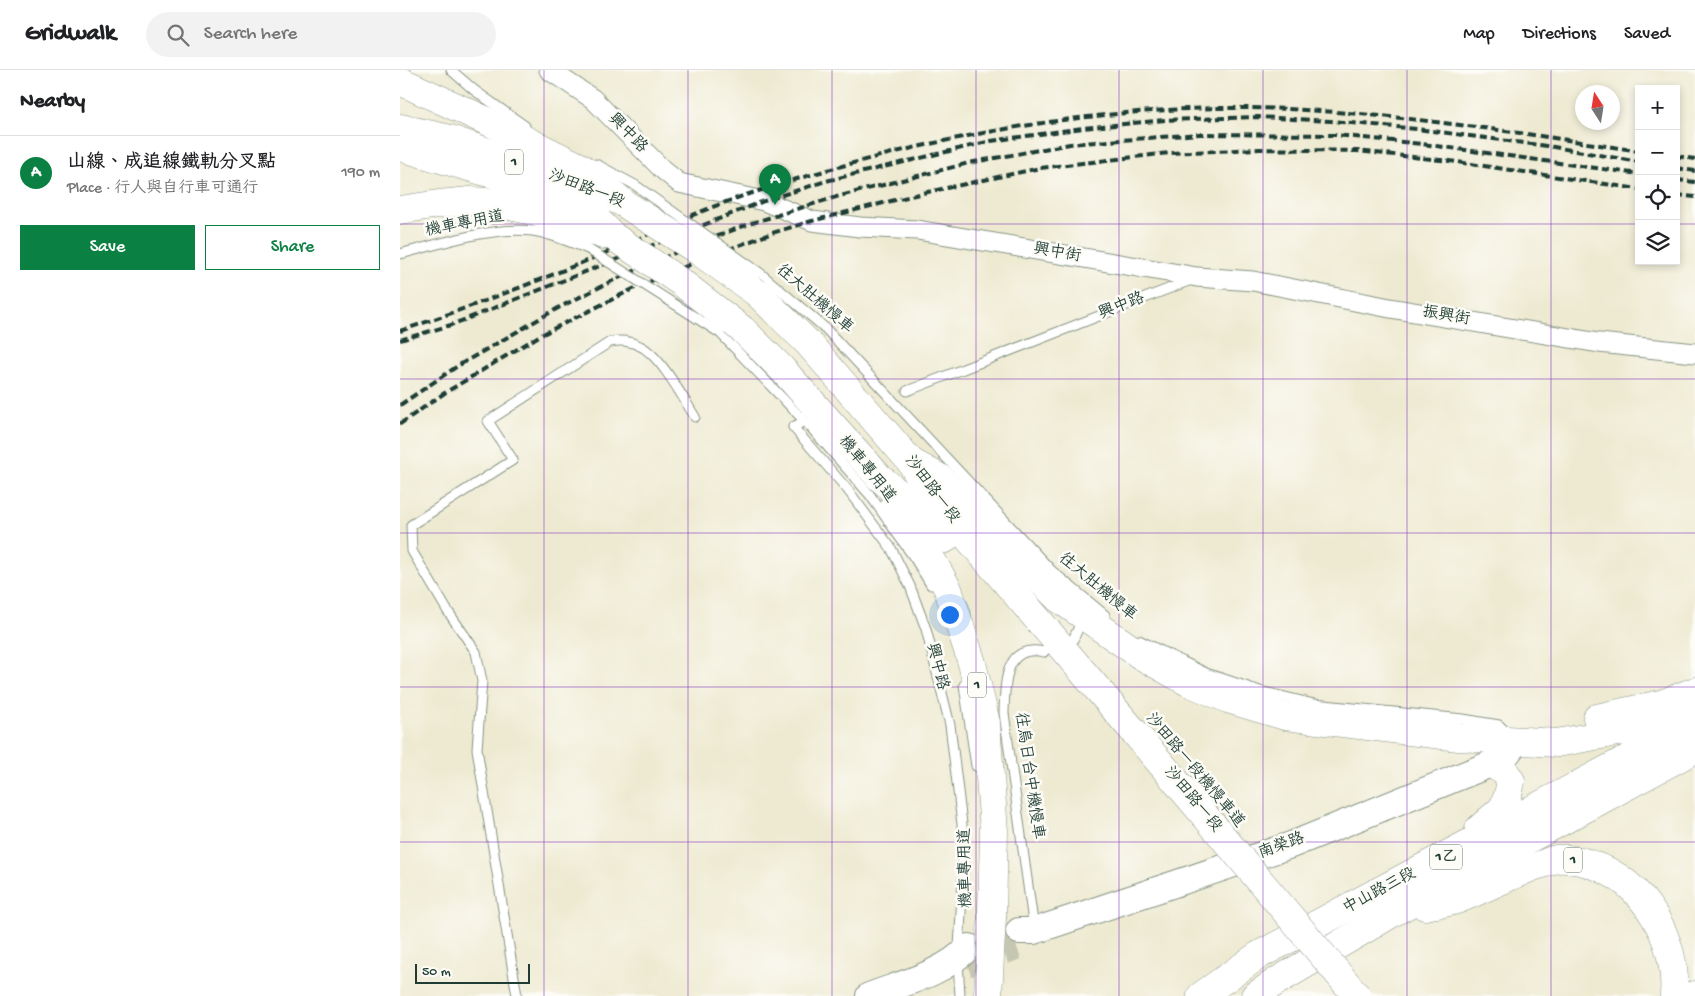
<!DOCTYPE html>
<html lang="en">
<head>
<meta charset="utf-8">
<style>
	body { margin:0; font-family:"Gochi Hand","LXGW WenKai TC",sans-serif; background:#f2f2f2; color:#202124 }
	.controls { position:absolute; right:15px; top:15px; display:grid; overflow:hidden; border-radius:0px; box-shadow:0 2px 8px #0003 }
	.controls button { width:45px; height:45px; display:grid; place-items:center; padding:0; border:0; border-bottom:1px solid #e0e0e0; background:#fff; color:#202124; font:25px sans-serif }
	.compass { position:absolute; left:1175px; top:15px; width:45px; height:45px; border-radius:50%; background:#fff; box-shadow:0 2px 8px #0003; rotate:348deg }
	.scale { position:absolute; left:15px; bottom:12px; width:115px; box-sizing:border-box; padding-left:5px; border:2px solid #1f3d34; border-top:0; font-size:14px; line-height:18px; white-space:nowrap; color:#1f3d34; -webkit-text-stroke:4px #fdfcf7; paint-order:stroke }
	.you { position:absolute; left:549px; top:544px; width:18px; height:18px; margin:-12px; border:4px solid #fff; border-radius:50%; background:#1a73e8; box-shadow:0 0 0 8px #1a73e833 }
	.badge { display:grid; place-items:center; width:32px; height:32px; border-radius:50%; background:#0b8043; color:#fff; font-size:16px; font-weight:700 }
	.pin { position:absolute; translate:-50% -41px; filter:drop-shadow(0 1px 2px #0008) }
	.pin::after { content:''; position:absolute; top:26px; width:18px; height:15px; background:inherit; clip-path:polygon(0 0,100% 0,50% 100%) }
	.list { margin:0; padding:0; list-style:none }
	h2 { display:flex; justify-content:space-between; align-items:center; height:65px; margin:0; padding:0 20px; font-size:21px }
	h2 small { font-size:16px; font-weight:400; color:#757577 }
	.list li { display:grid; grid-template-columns:32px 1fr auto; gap:15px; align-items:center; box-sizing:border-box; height:75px; padding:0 20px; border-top:1px solid #e0e0e0 }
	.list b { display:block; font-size:19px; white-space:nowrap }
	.list p { margin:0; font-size:16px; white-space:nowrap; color:#757577 }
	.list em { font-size:16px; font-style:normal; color:#757577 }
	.actions { display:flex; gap:10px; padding:15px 20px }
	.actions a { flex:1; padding:11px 0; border:1px solid #0b8043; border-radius:0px; text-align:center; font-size:18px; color:#0b8043 }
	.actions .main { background:#0b8043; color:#fff }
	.icon { flex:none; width:28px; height:28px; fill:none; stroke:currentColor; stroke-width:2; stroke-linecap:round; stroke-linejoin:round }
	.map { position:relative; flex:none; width:1295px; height:926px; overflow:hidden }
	header { display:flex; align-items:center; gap:30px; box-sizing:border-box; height:70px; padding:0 25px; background:#fff; border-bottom:1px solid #e0e0e0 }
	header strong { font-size:24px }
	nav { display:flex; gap:28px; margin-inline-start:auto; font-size:18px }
	.search { width:350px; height:45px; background:#f2f2f2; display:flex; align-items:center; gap:12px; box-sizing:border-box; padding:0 18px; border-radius:28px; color:#757577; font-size:19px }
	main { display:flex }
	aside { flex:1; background:#fff }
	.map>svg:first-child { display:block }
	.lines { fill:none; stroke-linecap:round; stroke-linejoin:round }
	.secondary-tunnel { stroke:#c5c7b2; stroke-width:26; stroke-dasharray:26 13; stroke-linecap:butt }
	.lane-casing { stroke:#869483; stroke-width:11 }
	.street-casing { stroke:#869483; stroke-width:21 }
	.secondary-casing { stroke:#869483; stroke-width:28 }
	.primary-casing { stroke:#869483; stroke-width:29 }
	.highway-casing { stroke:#869483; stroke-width:29 }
	.lane { stroke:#fff; stroke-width:9 }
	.street { stroke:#fff; stroke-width:19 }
	.secondary { stroke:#fff; stroke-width:26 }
	.primary { stroke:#fff; stroke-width:28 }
	.highway { stroke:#fff; stroke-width:28 }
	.rail { stroke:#1f3d34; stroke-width:4; stroke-dasharray:8 4; stroke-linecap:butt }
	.lane-bridge-casing { stroke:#869483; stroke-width:11; stroke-linecap:butt }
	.primary-bridge-casing { stroke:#869483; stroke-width:29; stroke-linecap:butt }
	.lane-bridge { stroke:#fff; stroke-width:9 }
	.primary-bridge { stroke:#fff; stroke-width:28 }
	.grid { fill:none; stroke:#7b2cbf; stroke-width:1; stroke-opacity:0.55 }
	.labels { text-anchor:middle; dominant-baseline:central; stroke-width:5; stroke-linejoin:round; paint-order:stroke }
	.shield { fill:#fdfcf7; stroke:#62766e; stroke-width:1 }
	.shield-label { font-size:15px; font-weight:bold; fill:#1f3d34 }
	.street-label { font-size:16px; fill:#1f3d34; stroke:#fdfcf7 }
</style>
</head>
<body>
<header>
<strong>Gridwalk</strong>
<div class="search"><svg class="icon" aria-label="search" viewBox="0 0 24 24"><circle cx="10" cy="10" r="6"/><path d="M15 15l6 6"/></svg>Search here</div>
<nav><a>Map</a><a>Directions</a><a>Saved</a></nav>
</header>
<main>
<aside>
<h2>Nearby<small></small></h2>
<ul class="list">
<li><span class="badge">A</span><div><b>山線、成追線鐵軌分叉點</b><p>Place · 行人與自行車可通行</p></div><em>190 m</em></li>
</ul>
<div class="actions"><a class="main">Save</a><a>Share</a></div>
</aside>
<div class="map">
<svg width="1295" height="926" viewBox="0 0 1295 926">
	<rect width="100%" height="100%" fill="#fdfcf7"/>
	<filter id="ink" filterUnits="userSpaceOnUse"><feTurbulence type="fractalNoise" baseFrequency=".02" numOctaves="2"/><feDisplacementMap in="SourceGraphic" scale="10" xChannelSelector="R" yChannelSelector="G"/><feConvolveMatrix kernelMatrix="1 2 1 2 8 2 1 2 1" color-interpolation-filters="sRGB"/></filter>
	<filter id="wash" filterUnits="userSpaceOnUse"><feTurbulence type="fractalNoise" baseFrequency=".0096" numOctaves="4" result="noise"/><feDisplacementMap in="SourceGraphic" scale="20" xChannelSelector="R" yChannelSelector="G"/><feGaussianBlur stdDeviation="1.12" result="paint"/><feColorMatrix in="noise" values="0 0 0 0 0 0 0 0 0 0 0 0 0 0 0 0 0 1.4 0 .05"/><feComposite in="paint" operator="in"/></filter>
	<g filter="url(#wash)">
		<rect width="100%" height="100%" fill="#eeead2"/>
	</g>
	<g filter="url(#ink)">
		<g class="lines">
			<path class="secondary-tunnel" d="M 567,894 L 617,877"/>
			<g class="lane-casing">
				<g id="lane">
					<path d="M 51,0 L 74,20 L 125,56"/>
					<path d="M 196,94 L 235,115"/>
					<path d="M 0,184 C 41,174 91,156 133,161 C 152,164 170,172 188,179"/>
					<path d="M 360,203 L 425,258 L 652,501 L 705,545"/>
					<path d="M 320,263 L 413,360 L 470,425 L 515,489 L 531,515"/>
					<path d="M 507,321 L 791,210"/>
					<path d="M 401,353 L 393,357 L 447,419 L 491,478 L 510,516 L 526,559 L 550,655 L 562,754 L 563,808 L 559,878"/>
					<path d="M 739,570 L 806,603 L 860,621 L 914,634 L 1063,649 L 1099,655 L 1107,663"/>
					<path d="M 674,578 L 671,574 L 683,548"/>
					<path d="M 564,615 L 576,696"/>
					<path d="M 634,859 L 604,643 C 605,614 604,573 644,582"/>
					<path d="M 558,891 L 560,926"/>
					<path d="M 117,926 L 77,679 L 82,611 L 76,582 L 47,540 L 12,481 L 11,455 L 113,390 L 88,351 L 210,272 C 220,270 231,271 240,276 C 260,285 283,328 295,347"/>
				</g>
			</g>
			<g class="street-casing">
				<path id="street" d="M 149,0 L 193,29 L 262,99 L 279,113 L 364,131 L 412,151 L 460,157 L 517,160 L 797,207 L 853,211 L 990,238 L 1199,273 L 1295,283"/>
			</g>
			<g class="secondary-casing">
				<g id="secondary">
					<path d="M 619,861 L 634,861 L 891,775 L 1103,689 L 1117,671"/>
					<path d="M 469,926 C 503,913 543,904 569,877"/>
				</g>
			</g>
			<g class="primary-casing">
				<g id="primary">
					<path d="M 0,58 L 50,69 L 96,85 L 222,132"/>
					<path d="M 0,77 L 96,105 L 159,130 L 196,149 L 214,167"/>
					<path d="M 357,223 L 409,274 L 511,392 L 526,419 L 736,664"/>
					<path d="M 343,260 L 383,300 L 479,407 L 523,444 L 545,469"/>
					<path d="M 511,392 L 540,408 L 658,528 L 740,585 L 788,612 L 828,629 L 885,646 L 1059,667 L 1157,673 L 1256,655 L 1295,642"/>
					<path d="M 495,434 L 529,485 L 548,519 L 572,593 L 586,653 L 594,761 L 592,846"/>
					<path d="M 1197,648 L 1261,634 L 1295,621"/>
					<path d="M 1079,759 L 1103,738 L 1108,725 L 1111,711 L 1105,702 L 1092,694"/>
					<path d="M 1025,836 C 1036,834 1048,833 1059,829 C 1086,819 1111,804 1139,795 C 1145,793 1152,790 1157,789 C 1168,788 1181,791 1191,794 C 1245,812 1278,871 1274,926"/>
					<path d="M 801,926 L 859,885 L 1285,658"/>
					<path d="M 855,926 L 877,911 L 996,841 L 1295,679"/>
					<path d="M 1295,926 L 1295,925"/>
				</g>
			</g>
			<g class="highway-casing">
				<g id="highway">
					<path d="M 0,11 L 91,53 L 182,98 L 225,134"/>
					<path d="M 0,140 L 39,134 L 70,131 L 90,132 L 129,140 L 169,153 L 186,161 L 214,167"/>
				</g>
			</g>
			<use href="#lane" class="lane"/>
			<use href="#street" class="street"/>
			<use href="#secondary" class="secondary"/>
			<use href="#primary" class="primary"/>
			<use href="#highway" class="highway"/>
			<g class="rail">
				<path d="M 1276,86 L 1295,89"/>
				<path d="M 1276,98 L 1295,101"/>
				<path d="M 1276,110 L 1295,112"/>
				<path d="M 1276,125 L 1295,127"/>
				<path d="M 0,261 C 71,237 141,210 210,181 C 255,162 300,140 346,125 C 520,68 705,31 888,39 C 1006,45 1123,63 1239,81"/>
				<path d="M 0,270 L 51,255 L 364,131 L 426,111 L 591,71 L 683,58 L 765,50 L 858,47 L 931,51 L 1017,59 L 1154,77 L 1239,92"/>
				<path d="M 0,335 L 59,295 L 160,237 L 212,211 L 288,177 L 352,153 L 436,127 L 569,93 L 670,74 L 799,64 L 935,65 L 1022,74 L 1239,104"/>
				<path d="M 0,354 L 43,324 L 139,266 L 239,216 L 308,187 L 372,163 L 412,151 L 523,123 L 640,98 L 769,83 L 859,79 L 957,81 L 1050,91 L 1239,119"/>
			</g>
			<g class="lane-bridge-casing">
				<g id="lane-bridge">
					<path d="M 235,115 L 360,203"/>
					<path d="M 188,179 L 320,263"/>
				</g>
			</g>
			<g class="primary-bridge-casing">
				<g id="primary-bridge">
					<path d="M 225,134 L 297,180 L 357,223"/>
					<path d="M 214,167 L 282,213 L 343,260"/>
					<path d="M 736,664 L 957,926"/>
					<path d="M 588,926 L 592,846"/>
				</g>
			</g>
			<use href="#lane-bridge" class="lane-bridge"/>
			<use href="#primary-bridge" class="primary-bridge"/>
		</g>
	</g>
	<path class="grid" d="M 144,0 L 144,926M 288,0 L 288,926M 432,0 L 432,926M 576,0 L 576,926M 719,0 L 719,926M 863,0 L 863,926M 1007,0 L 1007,926M 1151,0 L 1151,926M 0,154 L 1239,154M 1276,154 L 1295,154M 0,309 L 1295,309M 0,463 L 1295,463M 0,617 L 1295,617M 0,772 L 1295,772"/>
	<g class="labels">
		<g class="shield">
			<rect x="105" y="79.5" width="18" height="25" rx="4"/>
			<rect x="568" y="602.5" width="18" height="25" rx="4"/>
			<rect x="1030" y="774.5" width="32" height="25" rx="4"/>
			<rect x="1164" y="777.5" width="18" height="25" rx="4"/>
		</g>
		<g class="shield-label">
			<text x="114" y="92">1</text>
			<text x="577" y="615">1</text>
			<text x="1046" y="787">1乙</text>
			<text x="1173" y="790">1</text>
		</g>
		<g class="street-label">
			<text transform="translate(227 64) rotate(46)">興中路</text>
			<text transform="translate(186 120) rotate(21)">沙田路一段</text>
			<text transform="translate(65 155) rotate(-11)">機車專用道</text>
			<text transform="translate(657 184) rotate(10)">興中街</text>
			<text transform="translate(414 230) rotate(41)">往大肚機慢車</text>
			<text transform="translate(722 237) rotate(-21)">興中路</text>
			<text transform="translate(1046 247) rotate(10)">振興街</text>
			<text transform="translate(466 400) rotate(51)">機車專用道</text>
			<text transform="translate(531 420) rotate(53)">沙田路一段</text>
			<text transform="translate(697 518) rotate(40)">往大肚機慢車</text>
			<text transform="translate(536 597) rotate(76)">興中路</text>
			<text transform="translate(794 701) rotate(50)">沙田路一段機慢車道</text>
			<text transform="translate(628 706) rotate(82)">往烏日台中機慢車</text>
			<text transform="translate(792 730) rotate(50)">沙田路一段</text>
			<text transform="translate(882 777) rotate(-20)">南榮路</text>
			<text transform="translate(567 798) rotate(-91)">機車專用道</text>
			<text transform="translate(980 822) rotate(-28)">中山路三段</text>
		</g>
	</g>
</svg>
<div class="controls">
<button>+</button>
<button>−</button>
<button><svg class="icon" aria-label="locate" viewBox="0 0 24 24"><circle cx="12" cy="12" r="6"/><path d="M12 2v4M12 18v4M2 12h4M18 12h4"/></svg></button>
<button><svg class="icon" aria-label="layers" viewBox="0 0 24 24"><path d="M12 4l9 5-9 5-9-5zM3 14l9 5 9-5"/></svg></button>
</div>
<svg class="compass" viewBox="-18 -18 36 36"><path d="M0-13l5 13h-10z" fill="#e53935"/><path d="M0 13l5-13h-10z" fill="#757577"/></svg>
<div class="scale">50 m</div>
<div class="you"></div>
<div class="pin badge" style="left:375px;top:135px">A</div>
</div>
</main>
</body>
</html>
